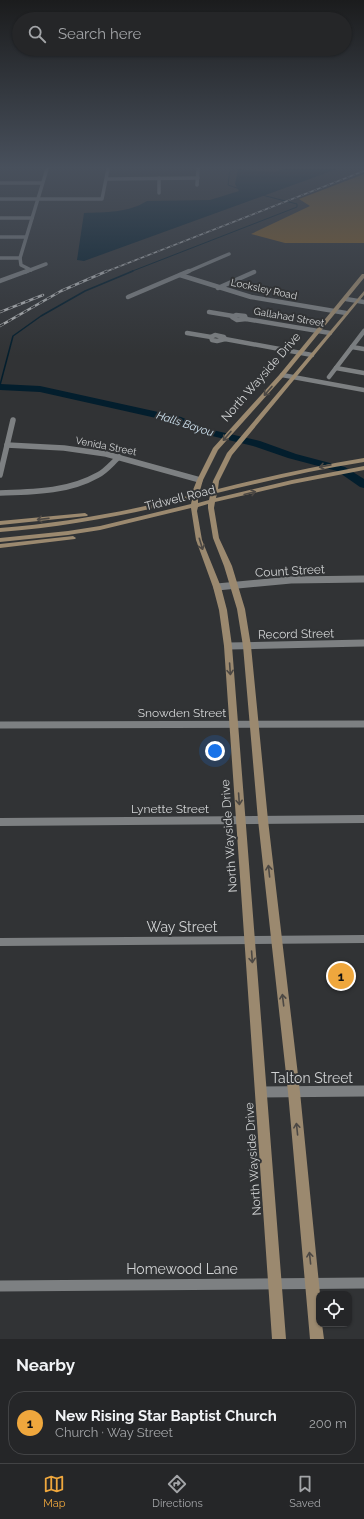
<!DOCTYPE html>
<html lang="en">
<head>
<meta charset="utf-8">
<style>
	body { margin:0; font-family:Raleway,sans-serif; background:#2d2e30; color:#f1f3f6 }
	.controls { position:absolute; right:12px; bottom:12px; display:grid; overflow:hidden; border-radius:8px; box-shadow:0 1px 3px #0004 }
	.controls button { width:36px; height:36px; display:grid; place-items:center; padding:0; border:0; border-bottom:1px solid #424345; background:#252628; color:#f1f3f6; font:20px sans-serif }
	.you { position:absolute; left:215px; top:751px; width:14px; height:14px; margin:-10px; border:3px solid #fff; border-radius:50%; background:#1a73e8; box-shadow:0 0 0 6px #1a73e833 }
	.badge { display:grid; place-items:center; width:26px; height:26px; border-radius:50%; background:#efa73d; color:#111; font-size:13px; font-weight:700 }
	.pin { position:absolute; translate:-50% -50%; border:2px solid #fff; box-shadow:0 1px 4px #0006 }
	.list { margin:0; padding:0; list-style:none }
	h2 { display:flex; justify-content:space-between; align-items:center; height:52px; margin:0; padding:0 16px; font-size:17px }
	h2 small { font-size:13px; font-weight:400; color:#a3a5a8 }
	.list li { display:grid; grid-template-columns:26px 1fr auto; gap:12px; align-items:center; box-sizing:border-box; height:64px; margin:0 8px 8px; padding:0 8px; border:1px solid #424345; border-radius:16px }
	.list b { display:block; font-size:15px; white-space:nowrap }
	.list p { margin:0; font-size:13px; white-space:nowrap; color:#a3a5a8 }
	.list em { font-size:13px; font-style:normal; color:#a3a5a8 }
	.icon { flex:none; width:22px; height:22px; fill:none; stroke:currentColor; stroke-width:2; stroke-linecap:round; stroke-linejoin:round }
	.map { position:relative; flex:none; width:364px; height:1339px; overflow:hidden }
	.search { position:absolute; background:#252628; box-shadow:0 1px 3px #0004; left:12px; right:12px; top:12px; height:44px; display:flex; align-items:center; gap:10px; box-sizing:border-box; padding:0 14px; border-radius:22px; color:#a3a5a8; font-size:15px }
	.sheet { height:124px; background:#252628 }
	nav { display:flex; justify-content:space-around; align-items:center; box-sizing:border-box; height:56px; border-top:1px solid #424345; background:#252628; font-size:11px; color:#a3a5a8 }
	nav a { display:grid; justify-items:center; gap:2px }
	nav .on { color:#efa73d }
	.map>svg:first-child { display:block }
	.forest { fill:#845d25 }
	.water { fill:#031e2d }
	.lines { fill:none; stroke-linecap:round; stroke-linejoin:round }
	.stream-far1 { stroke:#031e2d; stroke-width:1 }
	.stream { stroke:#031e2d; stroke-width:1.5 }
	.river { fill:#031e2d; fill-rule:evenodd }
	.street-far5 { stroke:#7d8082; stroke-width:3.5 }
	.street-far4 { stroke:#7d8082; stroke-width:4.5 }
	.street-far3 { stroke:#7d8082; stroke-width:5.5 }
	.street-far2 { stroke:#7d8082; stroke-width:7 }
	.street-far1 { stroke:#7d8082; stroke-width:8 }
	.street { stroke:#7d8082; stroke-width:11 }
	.secondary { fill:#9b896f; fill-rule:evenodd }
	.rail-far1-casing { stroke:#b2b4b5; stroke-width:1.5 }
	.rail-casing { stroke:#b2b4b5; stroke-width:2.5 }
	.rail-far1 { stroke:#313335; stroke-width:1; stroke-dasharray:3.5; stroke-linecap:butt }
	.rail { stroke:#313335; stroke-width:1.5; stroke-dasharray:4.5; stroke-linecap:butt }
	.oneway { stroke:#4c4844 }
	.labels { text-anchor:middle; dominant-baseline:central; stroke-width:4; stroke-linejoin:round; paint-order:stroke }
	.far-street-label { font-size:10px; fill:#d1d3d4; stroke:#313335 }
	.far-water-label { font-size:11px; font-style:italic; fill:#cee2ef; stroke:#313335 }
	.street-label { font-size:12px; fill:#d1d3d4; stroke:#313335 }
	.near-street-label { font-size:14px; fill:#d1d3d4; stroke:#313335 }
</style>
</head>
<body>
<div class="map">
<svg width="364" height="1339" viewBox="0 0 364 1339">
	<rect width="100%" height="100%" fill="#313335"/>
	<path class="forest" d="M 364,174 L 364,243 L 285,243 L 251,234 L 310,206 L 299,199 Z"/>
	<path class="water" d="M 238,169 L 274,172 L 284,169 L 337,169 L 84,261 L 77,260 L 84,213 C 106,212 128,213 147,201 L 210,200 L 239,191 L 235,184 Z"/>
	<g class="lines">
		<g class="stream-far1">
			<path d="M 230,169 L 228,185 L 240,189"/>
			<path d="M 130,272 L 297,207 L 297,204 L 262,195"/>
		</g>
		<path class="stream" d="M 0,385 L 13,336 L 41,316 L 85,291 L 133,271"/>
		<path class="river" d="M 0,384 L 40,386 L 181,417 L 208,429 L 260,441 L 296,454 L 345,467 L 364,479 L 364,488 L 360,487 L 337,471 L 288,458 L 253,446 L 200,433 L 174,422 L 40,392 L 0,390 Z"/>
		<g class="street-far5">
			<path d="M 159,178 L 159,193"/>
			<path d="M 107,179 L 198,178"/>
			<path d="M 0,183 L 42,183"/>
			<path d="M 197,185 L 198,169"/>
			<path d="M 0,199 L 102,199 L 108,169"/>
			<path d="M 0,218 L 32,218"/>
			<path d="M 0,237 L 26,237"/>
			<path d="M 0,258 L 20,258"/>
			<path d="M 31,270 L 21,265 L 20,258 L 47,169"/>
			<path d="M 25,272 L 46,264"/>
			<path d="M 187,272 L 229,254"/>
		</g>
		<g class="street-far4">
			<path d="M 180,275 L 251,297 L 346,313"/>
			<path d="M 0,281 L 27,271"/>
			<path d="M 218,288 L 254,272"/>
			<path d="M 128,297 L 189,271"/>
			<path d="M 346,299 L 364,302"/>
			<path d="M 209,312 L 233,316"/>
			<path d="M 236,315 L 245,316 L 246,319 L 237,320 L 232,317 Z"/>
			<path d="M 246,319 L 330,333"/>
			<path d="M 187,333 L 211,337"/>
			<path d="M 215,335 L 224,337 L 225,339 L 217,341 L 212,340 L 211,337 Z"/>
			<path d="M 225,339 L 312,355"/>
			<path d="M 352,347 L 364,349"/>
			<path d="M 336,368 L 364,373"/>
			<path d="M 282,375 L 364,390"/>
			<path d="M 329,377 L 364,331"/>
		</g>
		<g class="street-far3">
			<path d="M 7,445 L 64,448 L 106,454 L 200,480"/>
			<path d="M 0,475 L 13,420"/>
			<path d="M 0,493 C 33,492 68,492 98,475 C 106,471 112,463 119,457"/>
		</g>
		<g class="street-far2">
			<path d="M 217,587 L 291,580 L 364,579"/>
			<path d="M 228,646 L 364,643"/>
			<path d="M 0,725 L 364,724"/>
		</g>
		<g class="street-far1">
			<path d="M 0,822 L 364,819"/>
			<path d="M 0,942 L 364,939"/>
		</g>
		<g class="street">
			<path d="M 261,1092 L 364,1091"/>
			<path d="M 0,1286 L 364,1283"/>
		</g>
		<g class="secondary">
			<path d="M 362,274 L 364,274 L 364,278 L 284,376 L 218,450 L 203,480 L 199,494 L 211,491 L 213,481 L 227,453 L 364,291 L 364,295 L 232,455 L 219,481 L 218,489 C 266,477 315,466 364,458 L 364,462 C 314,470 266,481 217,493 L 216,498 L 292,480 L 364,466 L 364,470 L 292,484 L 215,502 L 214,508 L 219,538 L 232,566 L 245,609 L 251,646 L 268,820 L 300,1092 L 320,1294 L 319,1324 L 322,1324 L 324,1339 L 310,1339 L 288,1092 L 258,820 L 243,646 L 237,609 L 224,566 L 213,538 L 208,508 L 208,504 L 198,507 L 197,511 L 202,540 L 221,587 L 227,610 L 232,646 L 286,1339 L 272,1339 L 224,646 L 219,610 L 213,587 L 196,540 L 191,508 L 100,530 L 68,535 L 0,542 L 0,538 L 68,531 L 100,526 L 191,504 L 192,499 C 128,515 65,527 0,532 L 0,528 C 65,523 129,511 192,495 L 193,490 L 197,480 L 213,448 L 280,374 ZM 210,495 L 209,500 L 198,503 L 198,498 Z"/>
			<path d="M 85,513 L 88,515 L 87,516 L 0,525 L 0,521 Z"/>
			<path d="M 73,536 L 76,538 L 75,539 L 0,548 L 0,544 Z"/>
		</g>
		<g class="rail-far1-casing">
			<path id="rail-far1" d="M 105,272 L 364,171"/>
		</g>
		<g class="rail-casing">
			<g id="rail">
				<path d="M 0,312 L 43,295"/>
				<path d="M 0,326 L 61,291 L 107,271"/>
			</g>
		</g>
		<use href="#rail-far1" class="rail-far1"/>
		<use href="#rail" class="rail"/>
	</g>
	<defs><path id="oneway-shaft" d="M-6 0H5M1.5-3L5.5 0L1.5 3" fill="none" stroke-width="1.6" stroke-linecap="round" stroke-linejoin="round"/></defs>
	<g class="oneway">
		<use href="#oneway-shaft" transform="translate(268 391) rotate(131)"/>
		<use href="#oneway-shaft" transform="translate(227 436) rotate(131)"/>
		<use href="#oneway-shaft" transform="translate(325 466) rotate(169)"/>
		<use href="#oneway-shaft" transform="translate(250 493) rotate(-14)"/>
		<use href="#oneway-shaft" transform="translate(43 519) rotate(174)"/>
		<use href="#oneway-shaft" transform="translate(201 544) rotate(73)"/>
		<use href="#oneway-shaft" transform="translate(230 669) rotate(86)"/>
		<use href="#oneway-shaft" transform="translate(239 799) rotate(86)"/>
		<use href="#oneway-shaft" transform="translate(269 871) rotate(-96)"/>
		<use href="#oneway-shaft" transform="translate(252 957) rotate(86)"/>
		<use href="#oneway-shaft" transform="translate(283 1000) rotate(-97)"/>
		<use href="#oneway-shaft" transform="translate(297 1129) rotate(-96)"/>
		<use href="#oneway-shaft" transform="translate(310 1258) rotate(-96)"/>
	</g>
	<linearGradient id="sky" x2="0" y2="1"><stop stop-color="#1b1c1d"/><stop offset="0.47" stop-color="#48505c"/><stop offset="1" stop-color="#48505c" stop-opacity="0"/></linearGradient>
	<rect width="364" height="356" fill="url(#sky)"/>
	<g class="labels">
		<g class="far-street-label">
			<text transform="translate(264 289) rotate(12)">Locksley Road</text>
			<text transform="translate(289 317) rotate(10)">Gallahad Street</text>
			<text transform="translate(106 446) rotate(11)">Venida Street</text>
		</g>
		<g class="far-water-label">
			<text transform="translate(185 424) rotate(18)">Halls Bayou</text>
		</g>
		<g class="street-label">
			<text transform="translate(261 377) rotate(-49)">North Wayside Drive</text>
			<text transform="translate(180 498) rotate(-14)">Tidwell Road</text>
			<text transform="translate(290 571) rotate(-3)">Count Street</text>
			<text transform="translate(296 634) rotate(-1)">Record Street</text>
			<text x="182" y="713">Snowden Street</text>
			<text x="170" y="809">Lynette Street</text>
			<text transform="translate(229 836) rotate(-94)">North Wayside Drive</text>
			<text transform="translate(253 1159) rotate(-94)">North Wayside Drive</text>
		</g>
		<g class="near-street-label">
			<text x="182" y="927">Way Street</text>
			<text x="312" y="1078">Talton Street</text>
			<text x="182" y="1269">Homewood Lane</text>
		</g>
	</g>
</svg>
<div class="controls">
<button><svg class="icon" aria-label="locate" viewBox="0 0 24 24"><circle cx="12" cy="12" r="6"/><path d="M12 2v4M12 18v4M2 12h4M18 12h4"/></svg></button>
</div>
<div class="you"></div>
<div class="pin badge" style="left:341px;top:976px">1</div>
<div class="search"><svg class="icon" aria-label="search" viewBox="0 0 24 24"><circle cx="10" cy="10" r="6"/><path d="M15 15l6 6"/></svg>Search here</div>
</div>
<section class="sheet">
<h2>Nearby<small></small></h2>
<ul class="list">
<li><span class="badge">1</span><div><b>New Rising Star Baptist Church</b><p>Church · Way Street</p></div><em>200 m</em></li>
</ul>
</section>
<nav>
<a class="on"><svg class="icon" aria-label="map" viewBox="0 0 24 24"><path d="M3 6l6-2 6 2 6-2v14l-6 2-6-2-6 2zM9 4v14M15 6v14"/></svg>Map</a>
<a><svg class="icon" aria-label="directions" viewBox="0 0 24 24"><path d="M12 3l9 9-9 9-9-9zM9 14v-3h6M13 9l2 2-2 2"/></svg>Directions</a>
<a><svg class="icon" aria-label="saved" viewBox="0 0 24 24"><path d="M7 4h10v16l-5-4-5 4z"/></svg>Saved</a>
</nav>
</body>
</html>
